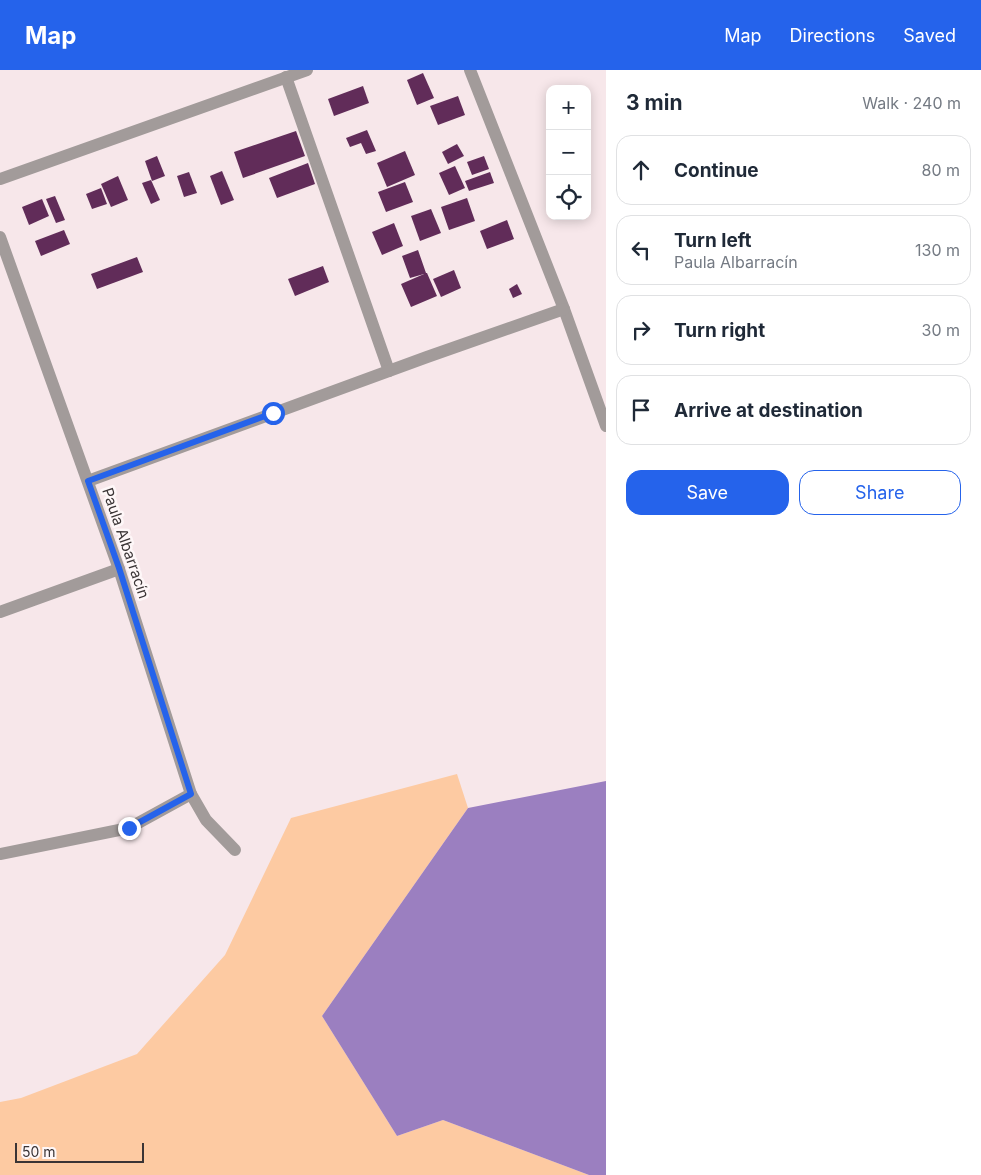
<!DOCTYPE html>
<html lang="en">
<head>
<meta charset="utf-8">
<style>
	body { margin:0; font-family:Inter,sans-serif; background:#f6f6f7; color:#1f2937 }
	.controls { position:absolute; right:15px; top:15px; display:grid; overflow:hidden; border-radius:10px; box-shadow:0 2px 12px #0003 }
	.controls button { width:45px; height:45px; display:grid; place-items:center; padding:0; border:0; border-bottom:1px solid #e0e1e3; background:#fff; color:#1f2937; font:25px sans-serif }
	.scale { position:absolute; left:15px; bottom:12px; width:129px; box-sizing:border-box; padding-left:5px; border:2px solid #3a3435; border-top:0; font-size:14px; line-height:18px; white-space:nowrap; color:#3a3435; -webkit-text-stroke:4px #fef7f8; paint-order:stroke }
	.stop { position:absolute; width:15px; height:15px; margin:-11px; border:4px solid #2563eb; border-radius:50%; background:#fff }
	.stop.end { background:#2563eb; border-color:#fff; box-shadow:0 1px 5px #0008 }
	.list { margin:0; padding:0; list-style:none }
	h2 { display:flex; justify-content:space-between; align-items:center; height:65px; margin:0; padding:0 20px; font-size:21px }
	h2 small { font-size:16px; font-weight:400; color:#747a83 }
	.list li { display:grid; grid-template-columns:32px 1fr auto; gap:15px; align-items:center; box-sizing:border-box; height:70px; margin:0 10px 10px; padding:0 10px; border:1px solid #e0e1e3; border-radius:15px }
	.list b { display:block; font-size:19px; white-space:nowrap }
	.list p { margin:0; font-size:16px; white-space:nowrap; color:#747a83 }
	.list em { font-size:16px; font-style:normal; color:#747a83 }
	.actions { display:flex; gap:10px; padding:15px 20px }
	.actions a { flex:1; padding:11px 0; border:1px solid #2563eb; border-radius:15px; text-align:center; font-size:18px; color:#2563eb }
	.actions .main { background:#2563eb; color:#fff }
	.icon { flex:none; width:28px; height:28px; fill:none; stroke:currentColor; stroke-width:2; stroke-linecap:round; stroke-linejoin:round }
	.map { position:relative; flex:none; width:606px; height:1105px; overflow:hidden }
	header { display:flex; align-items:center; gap:30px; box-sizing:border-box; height:70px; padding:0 25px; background:#2563eb; color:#fff }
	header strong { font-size:24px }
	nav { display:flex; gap:28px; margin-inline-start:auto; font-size:18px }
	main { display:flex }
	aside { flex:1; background:#fff }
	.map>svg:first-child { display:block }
	.green { fill:#fdcaa2 }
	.water { fill:#9b7fc0 }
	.building { fill:#612c59 }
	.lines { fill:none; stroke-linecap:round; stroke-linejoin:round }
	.street { stroke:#a29b9a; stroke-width:12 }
	.route { stroke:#2563eb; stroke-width:6 }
	.labels { text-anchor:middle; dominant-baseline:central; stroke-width:5; stroke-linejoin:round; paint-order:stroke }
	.street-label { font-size:15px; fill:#3a3435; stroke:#fef7f8 }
</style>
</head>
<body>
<header>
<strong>Map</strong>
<nav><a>Map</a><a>Directions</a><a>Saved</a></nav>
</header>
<main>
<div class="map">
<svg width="606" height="1105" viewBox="0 0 606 1105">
	<rect width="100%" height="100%" fill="#f7e7ea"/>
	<path class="green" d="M 457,704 L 468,738 L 322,946 L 397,1066 L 443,1050 L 589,1105 L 0,1105 L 0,1032 L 21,1028 L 137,984 L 225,885 L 291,748 Z"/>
	<path class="water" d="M 606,711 L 606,1105 L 589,1105 L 443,1050 L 397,1066 L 322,946 L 468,738 Z"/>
	<g class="building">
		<path d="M 423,3 L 434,28 L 417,35 L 407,10 Z"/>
		<path d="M 363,16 L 369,33 L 334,46 L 328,29 Z"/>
		<path d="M 458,26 L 465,45 L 438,55 L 430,36 Z"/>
		<path d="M 367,60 L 376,81 L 366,84 L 361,73 L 350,77 L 346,68 Z"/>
		<path d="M 296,61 L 305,86 L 243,108 L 234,82 Z"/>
		<path d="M 457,74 L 464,86 L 448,94 L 442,82 Z"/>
		<path d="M 405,81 L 415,105 L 387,117 L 377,93 Z"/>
		<path d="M 157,86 L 165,106 L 152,111 L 145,91 Z"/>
		<path d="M 484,86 L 489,99 L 472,105 L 467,92 Z"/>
		<path d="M 308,93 L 315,114 L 277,128 L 269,108 Z"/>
		<path d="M 455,96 L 465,118 L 449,125 L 439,103 Z"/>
		<path d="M 222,101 L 234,130 L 221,135 L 210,106 Z"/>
		<path d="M 189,102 L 197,123 L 184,127 L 177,106 Z"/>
		<path d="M 490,102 L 494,113 L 469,121 L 465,111 Z"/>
		<path d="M 118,106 L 128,130 L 111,137 L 101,114 Z"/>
		<path d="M 151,110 L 160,130 L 151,134 L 142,113 Z"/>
		<path d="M 405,112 L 413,132 L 386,142 L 378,122 Z"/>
		<path d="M 101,118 L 107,134 L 92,139 L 86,124 Z"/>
		<path d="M 55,126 L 65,150 L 56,153 L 46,129 Z"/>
		<path d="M 467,128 L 475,151 L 449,160 L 441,137 Z"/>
		<path d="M 42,129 L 49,146 L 29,155 L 22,137 Z"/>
		<path d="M 431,139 L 441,163 L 420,171 L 411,146 Z"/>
		<path d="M 507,150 L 514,169 L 487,179 L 480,161 Z"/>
		<path d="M 394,153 L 403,176 L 382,185 L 372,162 Z"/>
		<path d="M 64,160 L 70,174 L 41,186 L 35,171 Z"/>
		<path d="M 418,180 L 426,203 L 427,203 L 437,226 L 411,237 L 401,214 L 424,204 L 410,208 L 402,186 Z"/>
		<path d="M 137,187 L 143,202 L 97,219 L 91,204 Z"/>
		<path d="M 323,196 L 329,212 L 295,226 L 288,209 Z"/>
		<path d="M 454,200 L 461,218 L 441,227 L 433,209 Z"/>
		<path d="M 517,214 L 522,224 L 513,228 L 509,219 Z"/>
	</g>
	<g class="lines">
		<g class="street">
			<path d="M 470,0 L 564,239 L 606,356"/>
			<path d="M 286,7 L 389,301"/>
			<path d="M 0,109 L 307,0"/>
			<path d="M 0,167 L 119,499 L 191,724 L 206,750 L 235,780"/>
			<path d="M 88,411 L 427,287 L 564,239"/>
			<path d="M 0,542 L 119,499"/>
			<path d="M 0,784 L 129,758 L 191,724"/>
		</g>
	</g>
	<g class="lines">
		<path class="route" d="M 129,758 L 191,724 L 119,498 L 88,411 L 273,343"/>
	</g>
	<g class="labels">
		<g class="street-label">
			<text transform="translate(126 473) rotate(71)">Paula Albarracín</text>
		</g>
	</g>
</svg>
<div class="controls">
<button>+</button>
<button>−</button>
<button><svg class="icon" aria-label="locate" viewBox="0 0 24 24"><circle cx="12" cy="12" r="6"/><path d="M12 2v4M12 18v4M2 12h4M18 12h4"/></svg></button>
</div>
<div class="scale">50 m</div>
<div class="stop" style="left:273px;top:343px"></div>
<div class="stop end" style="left:129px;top:758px"></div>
</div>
<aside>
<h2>3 min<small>Walk · 240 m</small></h2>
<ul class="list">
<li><svg class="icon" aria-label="ahead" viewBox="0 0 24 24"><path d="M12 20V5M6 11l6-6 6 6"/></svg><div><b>Continue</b></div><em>80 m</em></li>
<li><svg class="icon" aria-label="left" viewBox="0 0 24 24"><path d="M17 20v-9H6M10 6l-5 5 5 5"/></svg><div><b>Turn left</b><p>Paula Albarracín</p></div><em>130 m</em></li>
<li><svg class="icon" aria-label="right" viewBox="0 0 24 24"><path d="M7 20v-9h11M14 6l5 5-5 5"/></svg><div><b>Turn right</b></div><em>30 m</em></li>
<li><svg class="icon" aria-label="arrive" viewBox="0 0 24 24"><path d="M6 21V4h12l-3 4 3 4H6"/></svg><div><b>Arrive at destination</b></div></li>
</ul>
<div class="actions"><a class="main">Save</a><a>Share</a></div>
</aside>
</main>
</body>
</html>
